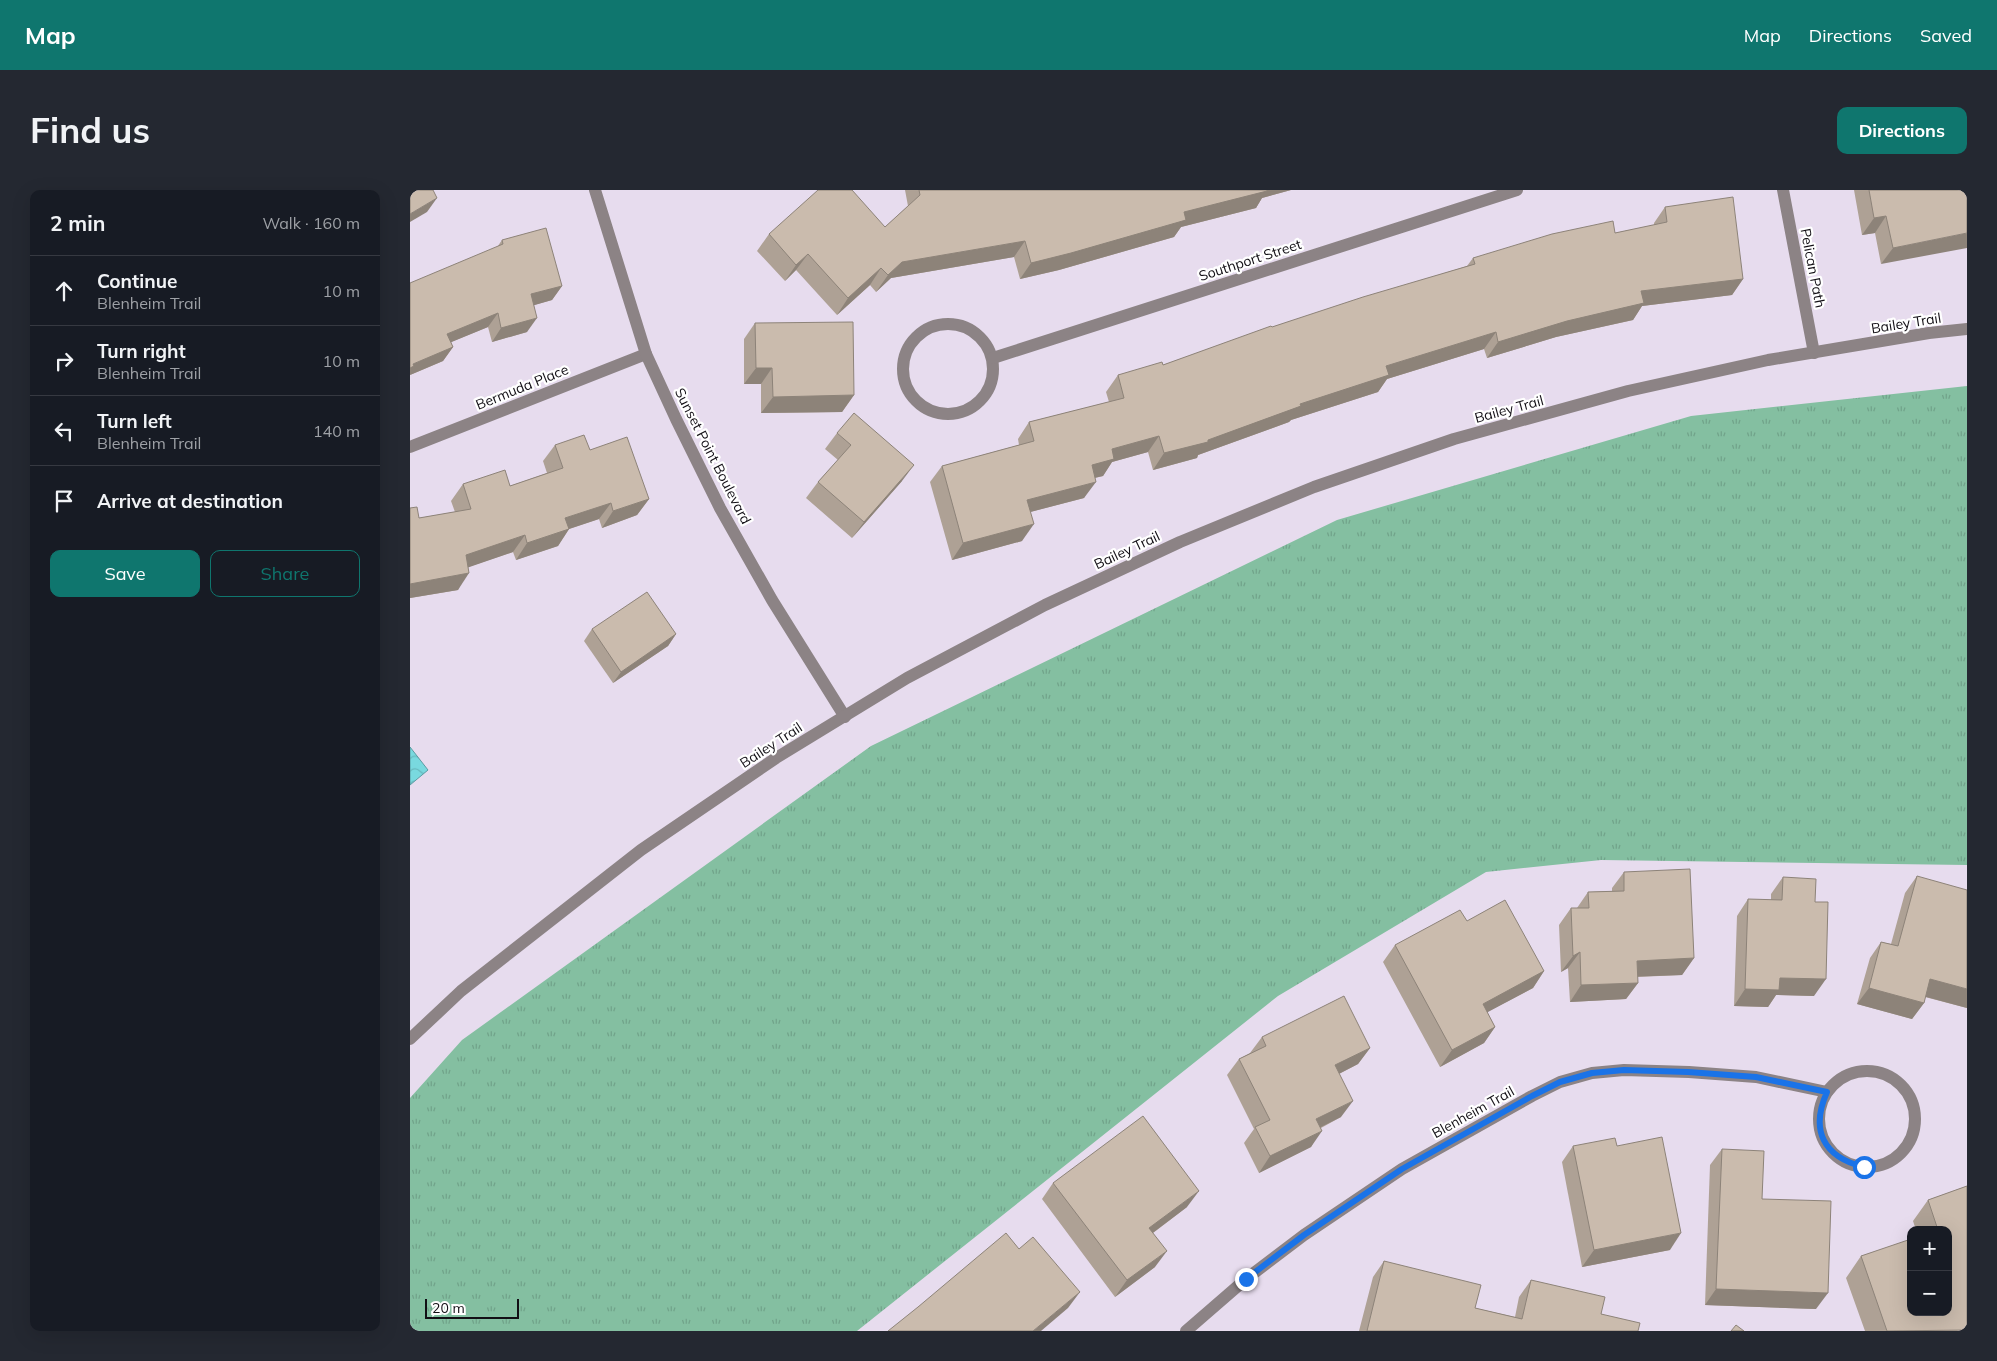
<!DOCTYPE html>
<html lang="en">
<head>
<meta charset="utf-8">
<style>
	body { margin:0; font-family:Mulish,sans-serif; background:#242831; color:#f1f3f6 }
	.controls { position:absolute; right:15px; bottom:15px; display:grid; overflow:hidden; border-radius:10px; box-shadow:0 5px 20px #0002 }
	.controls button { width:45px; height:45px; display:grid; place-items:center; padding:0; border:0; border-bottom:1px solid #363941; background:#171b24; color:#f1f3f6; font:25px sans-serif }
	.scale { position:absolute; left:15px; bottom:12px; width:94px; box-sizing:border-box; padding-left:5px; border:2px solid #120f15; border-top:0; font-size:14px; line-height:18px; white-space:nowrap; color:#120f15; -webkit-text-stroke:4px #fff; paint-order:stroke }
	.stop { position:absolute; width:15px; height:15px; margin:-11px; border:4px solid #1a73e8; border-radius:50%; background:#fff }
	.stop.end { background:#1a73e8; border-color:#fff; box-shadow:0 1px 5px #0008 }
	.list { margin:0; padding:0; list-style:none }
	h2 { display:flex; justify-content:space-between; align-items:center; height:65px; margin:0; padding:0 20px; font-size:21px }
	h2 small { font-size:16px; font-weight:400; color:#9ea1a6 }
	.list li { display:grid; grid-template-columns:32px 1fr auto; gap:15px; align-items:center; box-sizing:border-box; height:70px; padding:0 20px; border-top:1px solid #363941 }
	.list b { display:block; font-size:19px; white-space:nowrap }
	.list p { margin:0; font-size:16px; white-space:nowrap; color:#9ea1a6 }
	.list em { font-size:16px; font-style:normal; color:#9ea1a6 }
	.actions { display:flex; gap:10px; padding:15px 20px }
	.actions a { flex:1; padding:11px 0; border:1px solid #0f766e; border-radius:10px; text-align:center; font-size:18px; color:#0f766e }
	.actions .main { background:#0f766e; color:#fff }
	.icon { flex:none; width:28px; height:28px; fill:none; stroke:currentColor; stroke-width:2; stroke-linecap:round; stroke-linejoin:round }
	.map { position:relative; flex:none; width:1557px; height:1141px; overflow:hidden; border-radius:10px }
	header { display:flex; align-items:center; gap:30px; box-sizing:border-box; height:70px; padding:0 25px; background:#0f766e; color:#fff }
	header strong { font-size:24px }
	nav { display:flex; gap:28px; margin-inline-start:auto; font-size:18px }
	.intro { display:flex; align-items:center; justify-content:space-between; box-sizing:border-box; height:120px; padding:0 30px }
	h1 { margin:0; font-size:35px }
	.button { padding:12px 22px; border-radius:10px; background:#0f766e; color:#fff; font-size:18px; font-weight:700 }
	main { display:flex; gap:30px; padding:0 30px }
	aside { flex:1; background:#171b24; border-radius:10px; box-shadow:0 5px 20px #0002 }
	.map>svg:first-child { display:block }
	.grass { fill:url(#grass-tufts) }
	.water { fill:url(#water-waves); stroke:#5a9ca2 }
	.lines { fill:none; stroke-linecap:round; stroke-linejoin:round }
	.minor { stroke:#8c8385; stroke-width:12 }
	.tertiary { stroke:#8c8385; stroke-width:12 }
	.wall { fill:#aea195 }
	.shaded-wall { fill:#8d8379 }
	.building { fill:#cabbad; stroke:#8d8379 }
	.route { stroke:#1a73e8; stroke-width:6 }
	.labels { text-anchor:middle; dominant-baseline:central; stroke-width:4.5; stroke-linejoin:round; paint-order:stroke }
	.street-label { font-size:14px; fill:#120f15; stroke:#fff }
</style>
</head>
<body>
<header>
<strong>Map</strong>
<nav><a>Map</a><a>Directions</a><a>Saved</a></nav>
</header>
<div class="intro"><h1>Find us</h1><a class="button">Directions</a></div>
<main>
<aside>
<h2>2 min<small>Walk · 160 m</small></h2>
<ul class="list">
<li><svg class="icon" aria-label="ahead" viewBox="0 0 24 24"><path d="M12 20V5M6 11l6-6 6 6"/></svg><div><b>Continue</b><p>Blenheim Trail</p></div><em>10 m</em></li>
<li><svg class="icon" aria-label="right" viewBox="0 0 24 24"><path d="M7 20v-9h11M14 6l5 5-5 5"/></svg><div><b>Turn right</b><p>Blenheim Trail</p></div><em>10 m</em></li>
<li><svg class="icon" aria-label="left" viewBox="0 0 24 24"><path d="M17 20v-9H6M10 6l-5 5 5 5"/></svg><div><b>Turn left</b><p>Blenheim Trail</p></div><em>140 m</em></li>
<li><svg class="icon" aria-label="arrive" viewBox="0 0 24 24"><path d="M6 21V4h12l-3 4 3 4H6"/></svg><div><b>Arrive at destination</b></div></li>
</ul>
<div class="actions"><a class="main">Save</a><a>Share</a></div>
</aside>
<div class="map">
<svg width="1557" height="1141" viewBox="0 0 1557 1141">
	<defs>
		<pattern id="grass-tufts" width="24" height="20" patternUnits="userSpaceOnUse" patternTransform="scale(1.25)"><rect width="24" height="20" fill="#84bfa1"/><path d="M3 7l-1-3M5 7V3M7 7l1-3M15 17l-1-3M17 17v-4M19 17l1-3" fill="none" stroke="#71a38a"/></pattern>
		<pattern id="water-waves" width="16" height="10" patternUnits="userSpaceOnUse" patternTransform="scale(1.25)"><rect width="16" height="10" fill="#79d9df"/><path d="M0 5q4-4 8 0t8 0" fill="none" stroke="#68b9be"/></pattern>
	</defs>
	<rect width="100%" height="100%" fill="#e7dcee"/>
	<path class="grass" d="M 1557,196 L 1557,675 L 1191,670 L 1076,682 L 868,806 L 447,1141 L 0,1141 L 0,908 L 52,850 L 461,556 L 927,330 L 1281,226 Z"/>
	<path class="water" d="M 0,557 L 18,580 L 0,595 Z"/>
	<g class="lines">
		<g class="minor">
			<path d="M 1373,0 L 1404,163"/>
			<circle cx="538" cy="179" r="45"/>
			<path d="M 583,168 L 1107,0"/>
			<path d="M 0,257 L 236,164"/>
			<circle cx="1457" cy="929" r="48"/>
			<path d="M 776,1141 L 836,1089 L 894,1045 L 992,979 L 1122,906 L 1150,892 L 1182,883 L 1214,880 L 1279,882 L 1346,887 L 1417,902"/>
		</g>
		<g class="tertiary">
			<path d="M 185,0 L 236,164 L 266,229 L 310,318 L 362,410 L 435,527"/>
			<path d="M 0,849 L 51,801 L 231,660 L 366,568 L 497,488 L 635,415 L 770,352 L 904,297 L 1044,249 L 1218,201 L 1358,170 L 1519,143 L 1557,139"/>
		</g>
	</g>
	<g class="wall">
		<path d="M 495,0 L 881,0 L 852,8 L 846,18 L 771,37 L 764,47 L 649,80 L 610,89 L 604,67 L 481,88 L 466,102 L 460,95 L 427,125 L 386,80 L 375,91 L 347,61 L 359,44 L 475,37 L 498,16 Z"/>
		<path d="M 1444,0 L 1557,0 L 1471,74 L 1465,43 L 1452,45 Z"/>
		<path d="M 1255,17 L 1333,89 L 1322,105 L 1232,116 L 1223,130 L 1146,147 L 1077,168 L 1074,159 L 977,189 L 968,202 L 881,230 L 879,232 L 788,265 L 787,268 L 743,280 L 738,262 L 702,272 L 693,286 L 685,288 L 674,308 L 620,322 L 612,351 L 542,370 L 520,292 L 532,276 L 609,255 L 608,249 L 619,232 L 699,212 L 696,202 L 708,185 L 753,175 L 862,137 L 1057,76 L 1063,68 L 1205,43 L 1244,35 L 1244,33 Z"/>
		<path d="M 92,50 L 152,96 L 142,110 L 124,115 L 117,142 L 82,152 L 78,137 L 41,152 L 43,157 L 33,171 L 0,185 Z"/>
		<path d="M 345,133 L 444,205 L 432,222 L 351,223 L 351,194 L 334,194 L 334,149 Z"/>
		<path d="M 427,243 L 492,291 L 442,348 L 396,308 L 408,292 L 428,270 L 415,259 Z"/>
		<path d="M 145,255 L 180,260 L 239,309 L 227,325 L 192,338 L 189,329 L 159,339 L 148,356 L 106,370 L 103,362 L 58,377 L 48,400 L 0,408 L 0,318 L 9,328 L 45,322 L 41,311 L 53,294 L 100,296 L 137,283 L 133,271 Z"/>
		<path d="M 182,439 L 266,444 L 258,456 L 203,493 L 174,451 Z"/>
		<path d="M 1214,682 L 1284,768 L 1272,785 L 1227,787 L 1228,793 L 1216,809 L 1160,812 L 1158,778 L 1151,782 L 1149,735 L 1161,718 L 1167,718 L 1178,702 L 1202,701 L 1202,698 Z"/>
		<path d="M 1507,686 L 1557,818 L 1515,807 L 1514,813 L 1502,829 L 1447,814 L 1460,768 L 1471,752 L 1481,754 L 1495,703 Z"/>
		<path d="M 1373,687 L 1405,712 L 1404,806 L 1366,805 L 1358,817 L 1324,816 L 1327,726 L 1338,709 L 1361,710 L 1361,704 Z"/>
		<path d="M 985,755 L 1134,781 L 1123,798 L 1077,822 L 1085,837 L 1074,853 L 1030,877 L 973,772 Z"/>
		<path d="M 852,847 L 960,858 L 948,874 L 929,884 L 931,927 L 911,938 L 901,957 L 849,983 L 834,953 L 844,939 L 817,885 L 829,869 L 840,863 Z"/>
		<path d="M 1163,956 L 1207,956 L 1260,1060 L 1172,1077 L 1152,972 Z"/>
		<path d="M 1312,959 L 1352,1009 L 1406,1119 L 1295,1115 L 1300,975 Z"/>
		<path d="M 643,993 L 777,1017 L 743,1043 L 745,1077 L 705,1107 L 632,1009 Z"/>
		<path d="M 1557,996 L 1557,1141 L 1455,1141 L 1436,1088 L 1451,1066 L 1538,1040 L 1506,1040 L 1503,1031 L 1518,1010 Z"/>
		<path d="M 974,1071 L 1065,1118 L 1105,1127 L 1109,1107 L 1121,1090 L 1191,1124 L 1228,1141 L 949,1141 L 963,1087 Z"/>
	</g>
	<g class="shaded-wall">
		<path d="M 851,0 L 881,0 L 852,8 L 846,18 L 771,37 L 764,47 L 649,80 L 610,89 L 621,73 L 774,22 Z"/>
		<path d="M 27,8 L 17,22 L 0,32 L 0,24 Z"/>
		<path d="M 1476,26 L 1465,43 L 1452,45 L 1464,28 Z"/>
		<path d="M 1557,43 L 1557,58 L 1471,74 L 1483,58 Z"/>
		<path d="M 615,51 L 604,67 L 481,88 L 466,102 L 478,85 L 492,72 Z"/>
		<path d="M 398,64 L 386,80 L 375,91 L 386,75 Z"/>
		<path d="M 471,78 L 460,95 L 427,125 L 438,108 Z"/>
		<path d="M 1333,89 L 1322,105 L 1232,116 L 1223,130 L 1146,147 L 1077,168 L 1088,152 L 1231,101 Z"/>
		<path d="M 152,96 L 142,110 L 111,119 L 121,104 Z"/>
		<path d="M 88,123 L 78,137 L 27,158 L 37,144 Z"/>
		<path d="M 127,128 L 117,142 L 82,152 L 91,138 Z"/>
		<path d="M 1086,142 L 1074,159 L 977,189 L 968,202 L 881,230 L 879,232 L 788,265 L 787,268 L 743,280 L 754,263 L 798,250 L 890,214 L 976,176 Z"/>
		<path d="M 43,157 L 33,171 L 0,185 L 0,178 L 3,174 Z"/>
		<path d="M 346,178 L 362,178 L 351,194 L 334,194 Z"/>
		<path d="M 444,205 L 432,222 L 351,223 L 363,207 Z"/>
		<path d="M 749,246 L 738,262 L 702,272 L 693,286 L 670,291 L 682,275 L 702,259 Z"/>
		<path d="M 504,275 L 492,291 L 442,348 L 454,332 Z"/>
		<path d="M 686,292 L 674,308 L 605,326 L 617,310 Z"/>
		<path d="M 239,309 L 227,325 L 192,338 L 203,321 Z"/>
		<path d="M 201,313 L 189,329 L 144,344 L 155,328 Z"/>
		<path d="M 624,334 L 612,351 L 542,370 L 553,353 Z"/>
		<path d="M 159,339 L 148,356 L 106,370 L 117,353 Z"/>
		<path d="M 115,345 L 103,362 L 45,382 L 56,365 Z"/>
		<path d="M 59,383 L 48,400 L 0,408 L 0,394 Z"/>
		<path d="M 266,444 L 258,456 L 203,493 L 211,482 Z"/>
		<path d="M 1170,762 L 1158,778 L 1151,782 L 1163,766 Z"/>
		<path d="M 1284,768 L 1272,785 L 1215,787 L 1227,771 Z"/>
		<path d="M 1134,781 L 1123,798 L 1061,831 L 1073,814 Z"/>
		<path d="M 1370,788 L 1416,789 L 1404,806 L 1366,805 L 1358,817 L 1324,816 L 1335,799 Z"/>
		<path d="M 1520,789 L 1557,799 L 1557,818 L 1509,805 Z"/>
		<path d="M 1228,793 L 1216,809 L 1160,812 L 1171,795 Z"/>
		<path d="M 1459,798 L 1514,813 L 1502,829 L 1447,814 Z"/>
		<path d="M 1085,837 L 1074,853 L 1030,877 L 1042,860 Z"/>
		<path d="M 960,858 L 948,874 L 913,892 L 925,875 Z"/>
		<path d="M 943,911 L 931,927 L 895,945 L 906,929 Z"/>
		<path d="M 912,941 L 901,957 L 849,983 L 860,966 Z"/>
		<path d="M 789,1001 L 777,1017 L 728,1054 L 739,1038 Z"/>
		<path d="M 1271,1043 L 1260,1060 L 1172,1077 L 1184,1060 Z"/>
		<path d="M 757,1061 L 745,1077 L 705,1107 L 717,1090 Z"/>
		<path d="M 1306,1099 L 1418,1103 L 1406,1119 L 1295,1115 Z"/>
		<path d="M 670,1102 L 658,1118 L 631,1141 L 623,1141 Z"/>
	</g>
	<g class="building">
		<path d="M 0,0 L 23,0 L 27,8 L 0,24 Z"/>
		<path d="M 408,0 L 442,0 L 475,37 L 510,5 L 509,0 L 857,0 L 857,1 L 774,22 L 776,30 L 661,63 L 621,73 L 615,51 L 492,72 L 478,85 L 471,78 L 438,108 L 398,64 L 386,75 L 359,44 Z"/>
		<path d="M 1459,0 L 1557,0 L 1557,43 L 1483,58 L 1476,26 L 1464,28 Z"/>
		<path d="M 1323,7 L 1333,89 L 1231,101 L 1234,113 L 1157,131 L 1088,152 L 1086,142 L 976,176 L 979,185 L 890,214 L 891,216 L 798,250 L 798,252 L 754,263 L 749,246 L 702,259 L 704,269 L 682,275 L 686,292 L 617,310 L 624,334 L 553,353 L 532,276 L 624,251 L 619,232 L 714,208 L 708,185 L 752,172 L 753,175 L 861,136 L 862,137 L 953,107 L 1065,74 L 1063,68 L 1142,44 L 1203,31 L 1205,43 L 1257,32 L 1255,17 Z"/>
		<path d="M 136,38 L 152,96 L 121,104 L 127,128 L 91,138 L 88,123 L 37,144 L 43,157 L 3,174 L 4,176 L 0,178 L 0,93 L 93,54 L 92,50 Z"/>
		<path d="M 443,132 L 444,205 L 363,207 L 362,178 L 346,178 L 345,133 Z"/>
		<path d="M 444,223 L 504,275 L 454,332 L 408,292 L 441,255 L 427,243 Z"/>
		<path d="M 174,245 L 180,260 L 217,247 L 239,309 L 203,321 L 201,313 L 155,328 L 159,339 L 117,353 L 115,345 L 56,365 L 59,383 L 0,394 L 0,318 L 7,317 L 9,328 L 61,319 L 53,294 L 95,280 L 100,296 L 153,278 L 145,255 Z"/>
		<path d="M 237,402 L 266,444 L 211,482 L 182,439 Z"/>
		<path d="M 1280,679 L 1284,768 L 1227,771 L 1228,793 L 1171,795 L 1170,762 L 1163,766 L 1161,718 L 1179,718 L 1178,702 L 1214,701 L 1214,682 Z"/>
		<path d="M 1507,686 L 1557,700 L 1557,799 L 1520,789 L 1514,813 L 1459,798 L 1471,752 L 1488,756 Z"/>
		<path d="M 1373,687 L 1406,689 L 1405,712 L 1418,712 L 1416,789 L 1370,788 L 1369,800 L 1335,799 L 1338,709 L 1372,710 Z"/>
		<path d="M 1095,710 L 1134,781 L 1073,814 L 1085,837 L 1042,860 L 985,755 L 1050,720 L 1057,731 Z"/>
		<path d="M 934,806 L 960,858 L 925,875 L 943,911 L 906,929 L 912,941 L 860,966 L 845,937 L 860,930 L 829,869 L 856,856 L 852,847 Z"/>
		<path d="M 733,926 L 789,1001 L 739,1038 L 757,1061 L 717,1090 L 643,993 Z"/>
		<path d="M 1252,947 L 1271,1043 L 1184,1060 L 1163,956 L 1205,948 L 1207,956 Z"/>
		<path d="M 1312,959 L 1354,961 L 1352,1009 L 1421,1011 L 1418,1103 L 1306,1099 Z"/>
		<path d="M 1557,996 L 1557,1140 L 1477,1141 L 1451,1066 L 1501,1049 L 1501,1122 L 1538,1122 L 1538,1040 L 1528,1040 L 1518,1010 Z"/>
		<path d="M 596,1043 L 609,1059 L 623,1047 L 670,1102 L 623,1141 L 478,1141 L 508,1117 Z"/>
		<path d="M 974,1071 L 1071,1095 L 1065,1118 L 1112,1129 L 1121,1090 L 1195,1107 L 1191,1124 L 1230,1133 L 1228,1141 L 957,1141 Z"/>
		<path d="M 1326,1135 L 1334,1141 L 1321,1141 Z"/>
	</g>
	<g class="lines">
		<path class="route" d="M 836,1089 L 894,1045 L 992,979 L 1122,906 L 1150,892 L 1182,883 L 1214,880 L 1278,882 L 1346,887 L 1417,902 C 1400,940 1413,967 1454,977"/>
	</g>
	<g class="labels">
		<g class="street-label">
			<text transform="translate(840 70) rotate(-18)">Southport Street</text>
			<text transform="translate(1403 78) rotate(79)">Pelican Path</text>
			<text transform="translate(1496 133) rotate(-9)">Bailey Trail</text>
			<text transform="translate(112 197) rotate(-22)">Bermuda Place</text>
			<text transform="translate(1099 219) rotate(-15)">Bailey Trail</text>
			<text transform="translate(303 266) rotate(63)">Sunset Point Boulevard</text>
			<text transform="translate(717 360) rotate(-25)">Bailey Trail</text>
			<text transform="translate(361 555) rotate(-33)">Bailey Trail</text>
			<text transform="translate(1063 922) rotate(-29)">Blenheim Trail</text>
		</g>
	</g>
</svg>
<div class="controls">
<button>+</button>
<button>−</button>
</div>
<div class="scale">20 m</div>
<div class="stop" style="left:1454px;top:977px"></div>
<div class="stop end" style="left:836px;top:1089px"></div>
</div>
</main>
</body>
</html>
